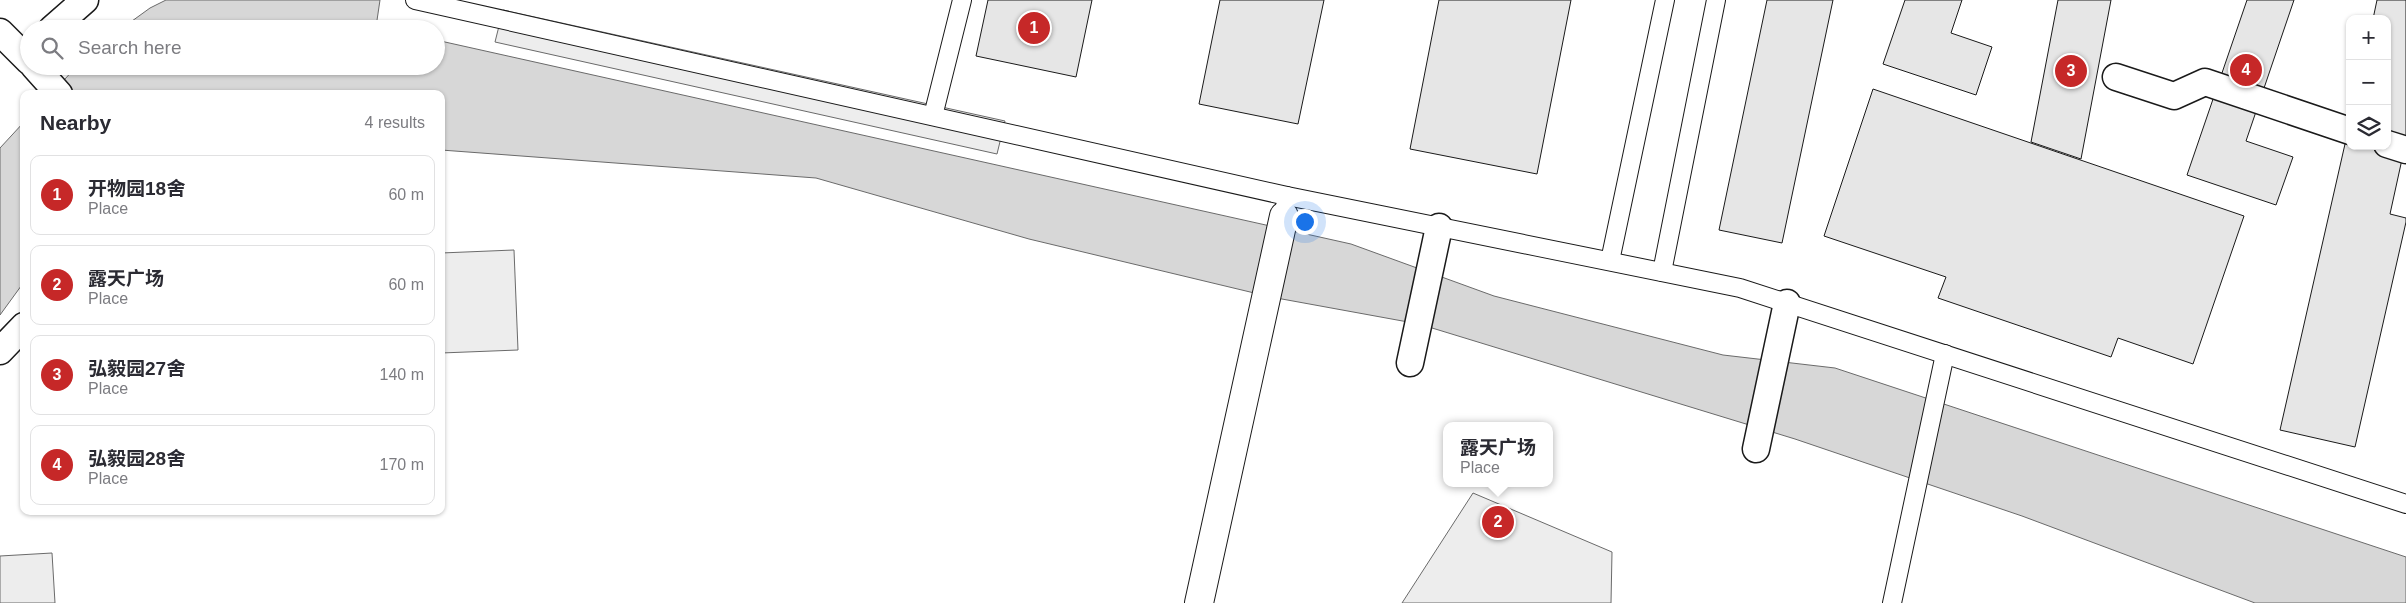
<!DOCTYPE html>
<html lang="en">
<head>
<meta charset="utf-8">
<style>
	body { margin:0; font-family:Arial,"Noto Sans SC",sans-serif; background:#f7f7f7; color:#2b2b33 }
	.controls { position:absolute; right:15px; top:15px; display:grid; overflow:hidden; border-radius:10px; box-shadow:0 1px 4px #0004 }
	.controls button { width:45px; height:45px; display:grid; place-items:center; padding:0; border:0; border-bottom:1px solid #e1e1e2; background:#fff; color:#2b2b33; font:25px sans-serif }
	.you { position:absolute; left:1304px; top:221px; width:18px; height:18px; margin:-12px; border:4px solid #fff; border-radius:50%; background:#1a73e8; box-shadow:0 0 0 8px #1a73e833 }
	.badge { display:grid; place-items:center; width:32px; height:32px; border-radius:50%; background:#c62828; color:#fff; font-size:16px; font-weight:700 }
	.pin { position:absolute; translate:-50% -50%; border:2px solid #fff; box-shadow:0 1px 5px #0006 }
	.popup { position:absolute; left:1443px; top:422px; width:110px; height:65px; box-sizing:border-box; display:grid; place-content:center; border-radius:10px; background:#fff; filter:drop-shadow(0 1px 4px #0005); font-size:16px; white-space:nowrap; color:#7c7c81 }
	.popup b { font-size:19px; color:#2b2b33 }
	.popup::after { content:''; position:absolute; left:50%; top:100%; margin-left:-10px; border:10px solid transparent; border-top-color:#fff }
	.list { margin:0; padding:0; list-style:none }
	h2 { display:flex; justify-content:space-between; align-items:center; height:65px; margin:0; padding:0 20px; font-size:21px }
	h2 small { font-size:16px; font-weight:400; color:#7c7c81 }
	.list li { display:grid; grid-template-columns:32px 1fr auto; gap:15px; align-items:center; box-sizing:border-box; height:80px; margin:0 10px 10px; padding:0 10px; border:1px solid #e1e1e2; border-radius:10px }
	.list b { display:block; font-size:19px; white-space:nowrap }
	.list p { margin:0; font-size:16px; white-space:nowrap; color:#7c7c81 }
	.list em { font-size:16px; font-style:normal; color:#7c7c81 }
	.icon { flex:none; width:28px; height:28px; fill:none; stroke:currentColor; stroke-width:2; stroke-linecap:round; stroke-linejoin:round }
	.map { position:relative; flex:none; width:2406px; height:603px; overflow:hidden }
	.search { position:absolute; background:#fff; box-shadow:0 1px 4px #0004; left:20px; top:20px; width:425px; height:55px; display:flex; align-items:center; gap:12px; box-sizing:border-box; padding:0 18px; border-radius:28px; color:#7c7c81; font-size:19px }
	.panel { position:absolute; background:#fff; box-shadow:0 1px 4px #0004; left:20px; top:90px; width:425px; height:425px; border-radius:10px }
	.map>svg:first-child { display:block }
	.built { fill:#ededed; stroke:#6a6a6a }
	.water { fill:#d7d7d7; stroke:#6a6a6a }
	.building { fill:#e6e6e6; stroke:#1a1a1a }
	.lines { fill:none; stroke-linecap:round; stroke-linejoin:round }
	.service-casing { stroke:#1a1a1a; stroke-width:20 }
	.pedestrian-casing { stroke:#1a1a1a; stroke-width:29 }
	.minor-casing { stroke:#1a1a1a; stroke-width:30 }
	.service { stroke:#fff; stroke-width:18 }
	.pedestrian { stroke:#fff; stroke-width:26 }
	.minor { stroke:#fff; stroke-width:28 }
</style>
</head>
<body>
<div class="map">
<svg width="2406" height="603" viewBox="0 0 2406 603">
	<rect width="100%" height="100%" fill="#fff"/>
	<g class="built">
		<path d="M 503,10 L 1005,121 L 997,154 L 495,42 Z"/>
		<path d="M 514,250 L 518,350 L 441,353 L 441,253 Z"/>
		<path d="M 1473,493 L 1612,552 L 1611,603 L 1402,603 Z"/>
		<path d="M 52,553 L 55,603 L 0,603 L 0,556 Z"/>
	</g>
	<g class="water">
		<path d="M 166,0 L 380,0 L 376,27 L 384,29 L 121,29 L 150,8 Z"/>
		<path d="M 436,40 L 1351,244 L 1494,296 L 1723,355 L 1835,368 L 2406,557 L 2406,603 L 2255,603 L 2022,516 L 1795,439 L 1419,324 L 1271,297 L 1029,239 L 816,178 L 441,150 L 441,94 L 51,94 L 77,66 L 436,66 Z"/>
		<path d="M 24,122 L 24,282 L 0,315 L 0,148 Z"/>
	</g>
	<g class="building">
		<path d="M 988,0 L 1092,0 L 1076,77 L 976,56 Z"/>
		<path d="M 1220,0 L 1324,0 L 1298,124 L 1199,104 Z"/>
		<path d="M 1439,0 L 1571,0 L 1537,174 L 1410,149 Z"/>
		<path d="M 1767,0 L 1833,0 L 1782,243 L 1719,230 Z"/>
		<path d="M 1905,0 L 1962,0 L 1951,33 L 1992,47 L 1976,95 L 1883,64 Z"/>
		<path d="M 2058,0 L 2111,0 L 2081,159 L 2031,142 Z"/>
		<path d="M 2247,0 L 2294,0 L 2246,141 L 2293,157 L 2276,205 L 2187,175 Z"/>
		<path d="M 2377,0 L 2406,0 L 2406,141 L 2390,214 L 2406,218 L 2406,222 L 2355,447 L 2280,430 L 2350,122 L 2350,146 L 2387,146 L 2387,19 L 2373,19 Z"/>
		<path d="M 1873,89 L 2244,216 L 2193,364 L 2118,338 L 2111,357 L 1938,298 L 1946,277 L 1824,236 Z"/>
	</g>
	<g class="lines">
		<g class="service-casing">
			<g id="service">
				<path d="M 415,0 L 1287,196 L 1285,207"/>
				<path d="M 933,116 L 962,0"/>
				<path d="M 1287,196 L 1740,288 L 2406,504"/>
				<path d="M 1610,261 L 1665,0"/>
				<path d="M 1662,272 L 1716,0"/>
				<path d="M 1892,603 L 1945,354"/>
			</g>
		</g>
		<g class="pedestrian-casing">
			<g id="pedestrian">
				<path d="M 52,29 L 85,0"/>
				<path d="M 0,32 L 29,61"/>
				<path d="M 34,66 L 59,94"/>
				<path d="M 2116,77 L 2174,96 L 2205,82 L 2350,131"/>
				<path d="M 2387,144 L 2406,150"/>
				<path d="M 0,351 L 24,326"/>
				<path d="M 1410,363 L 1439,227"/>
				<path d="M 1756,449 L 1787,303"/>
			</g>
		</g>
		<g class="minor-casing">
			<path id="minor" d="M 1199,603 L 1284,216"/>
		</g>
		<use href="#service" class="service"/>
		<use href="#pedestrian" class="pedestrian"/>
		<use href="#minor" class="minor"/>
	</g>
</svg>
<div class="controls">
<button>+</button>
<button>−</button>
<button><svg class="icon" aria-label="layers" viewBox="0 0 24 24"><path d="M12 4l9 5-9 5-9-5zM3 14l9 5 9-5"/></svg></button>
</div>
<div class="you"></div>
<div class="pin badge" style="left:1034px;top:28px">1</div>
<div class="pin badge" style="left:1498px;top:522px">2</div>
<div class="popup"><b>露天广场</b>Place</div>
<div class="pin badge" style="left:2071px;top:71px">3</div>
<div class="pin badge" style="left:2246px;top:70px">4</div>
<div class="search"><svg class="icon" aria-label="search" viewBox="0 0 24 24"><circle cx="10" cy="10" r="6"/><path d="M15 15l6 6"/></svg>Search here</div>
<section class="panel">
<h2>Nearby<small>4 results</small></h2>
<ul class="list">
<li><span class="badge">1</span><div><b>开物园18舍</b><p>Place</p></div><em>60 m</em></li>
<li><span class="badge">2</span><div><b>露天广场</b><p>Place</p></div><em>60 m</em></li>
<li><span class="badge">3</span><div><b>弘毅园27舍</b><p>Place</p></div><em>140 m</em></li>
<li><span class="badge">4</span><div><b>弘毅园28舍</b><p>Place</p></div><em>170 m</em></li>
</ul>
</section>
</div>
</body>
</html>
